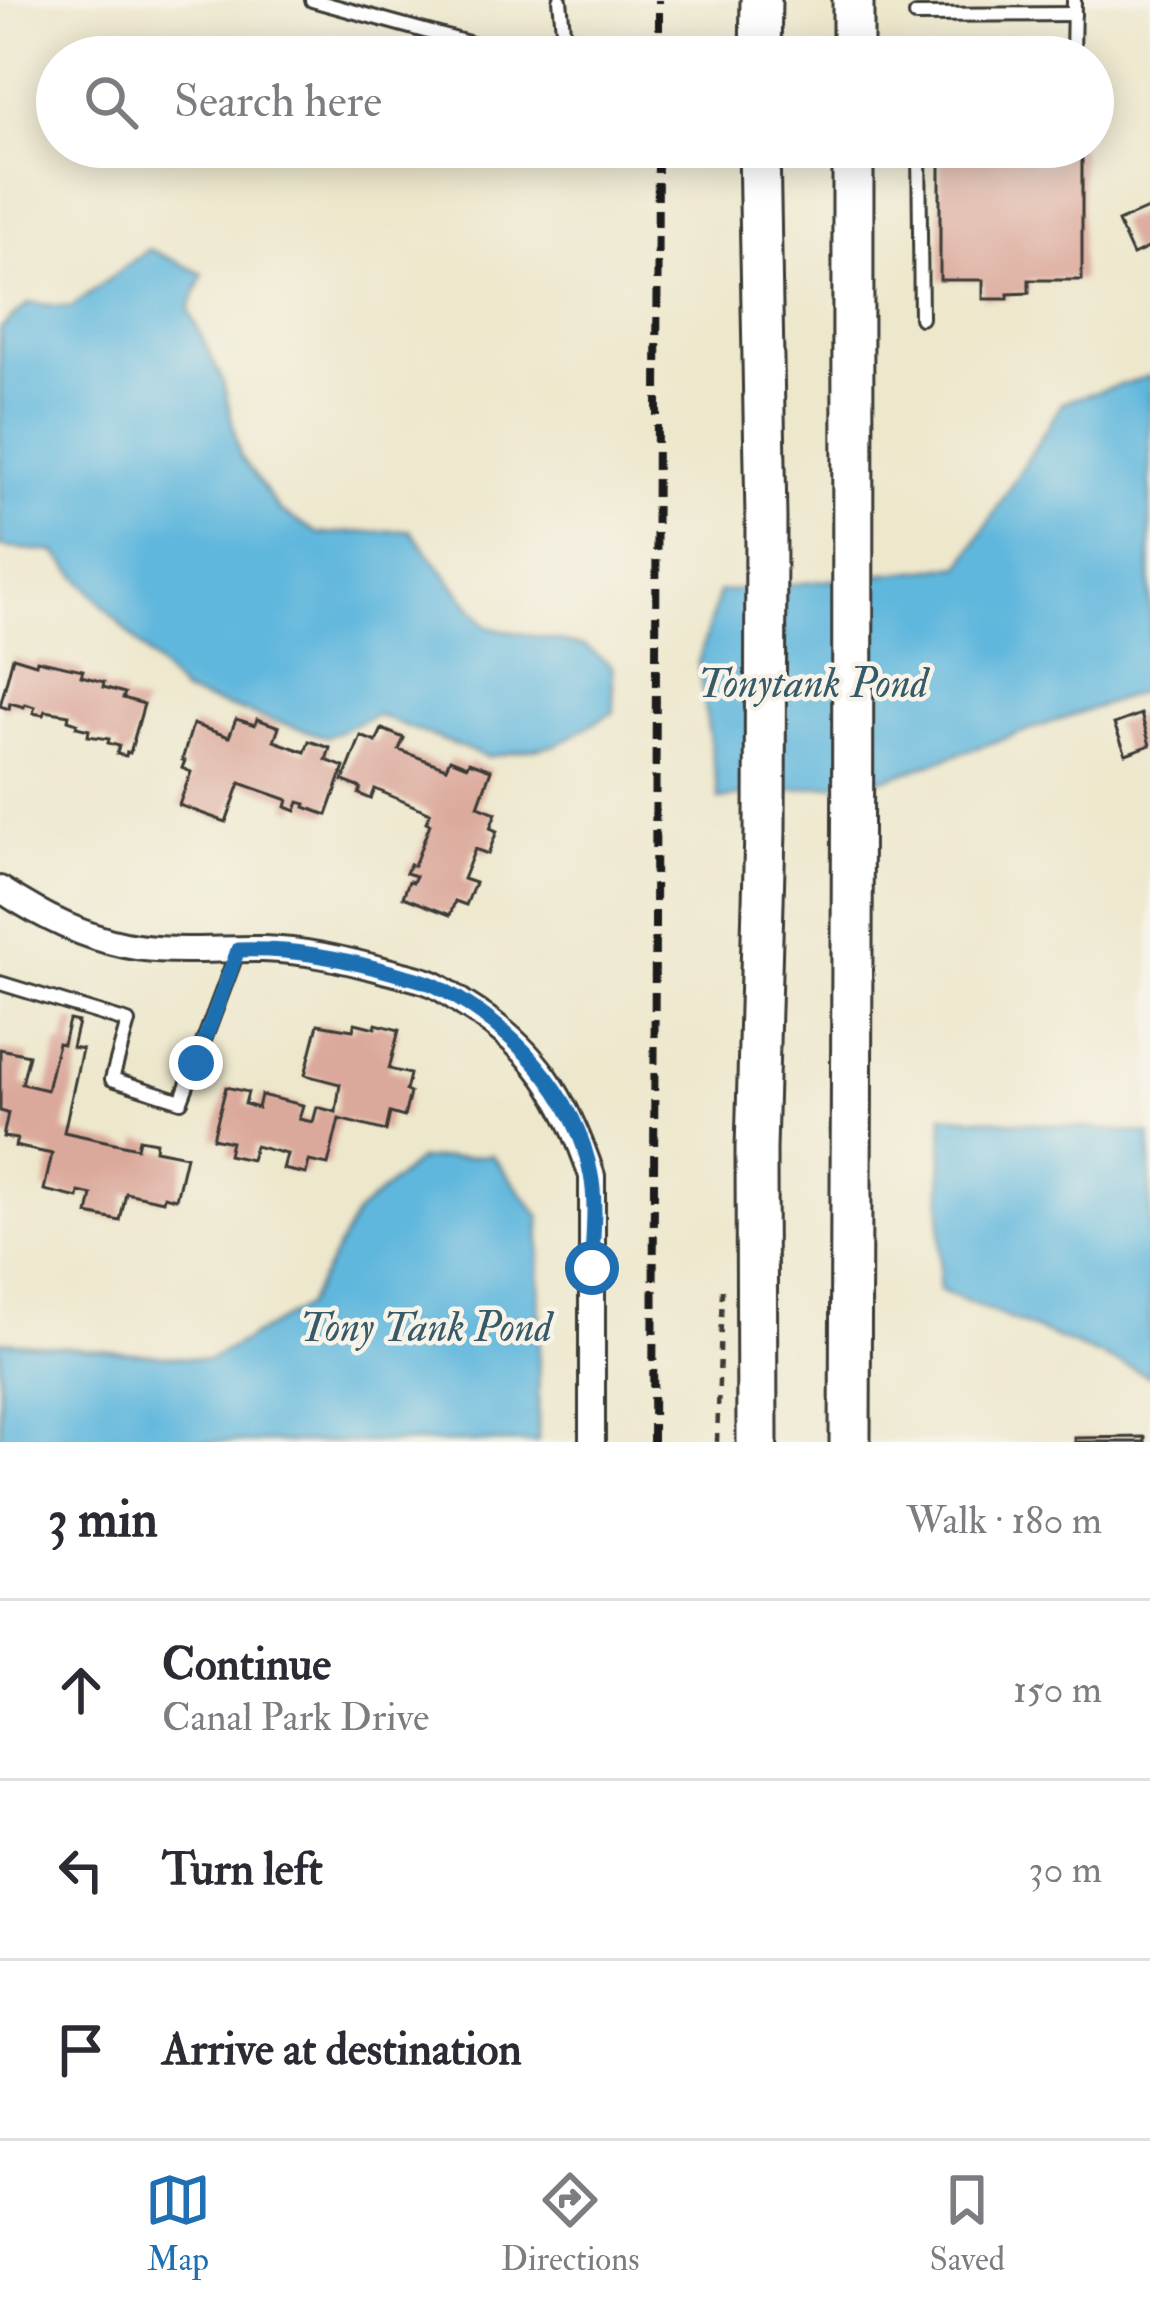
<!DOCTYPE html>
<html lang="en">
<head>
<meta charset="utf-8">
<style>
	body { margin:0; font-family:"IM FELL Double Pica",serif; background:#f7f7f7; color:#2b2b33 }
	.stop { position:absolute; width:36px; height:36px; margin:-27px; border:9px solid #1f6fb2; border-radius:50%; background:#fff }
	.stop.end { background:#1f6fb2; border-color:#fff; box-shadow:0 3px 12px #0008 }
	.list { margin:0; padding:0; list-style:none }
	h2 { display:flex; justify-content:space-between; align-items:center; height:156px; margin:0; padding:0 48px; font-size:51px }
	h2 small { font-size:39px; font-weight:400; color:#7c7c81 }
	.list li { display:grid; grid-template-columns:78px 1fr auto; gap:36px; align-items:center; box-sizing:border-box; height:180px; padding:0 48px; border-top:3px solid #e1e1e2 }
	.list b { display:block; font-size:45px; white-space:nowrap }
	.list p { margin:0; font-size:39px; white-space:nowrap; color:#7c7c81 }
	.list em { font-size:39px; font-style:normal; color:#7c7c81 }
	.icon { flex:none; width:66px; height:66px; fill:none; stroke:currentColor; stroke-width:2; stroke-linecap:round; stroke-linejoin:round }
	.map { position:relative; flex:none; width:1150px; height:1442px; overflow:hidden }
	.search { position:absolute; background:#fff; box-shadow:0 6px 30px #0003; left:36px; right:36px; top:36px; height:132px; display:flex; align-items:center; gap:30px; box-sizing:border-box; padding:0 42px; border-radius:66px; color:#7c7c81; font-size:45px }
	.sheet { height:696px; background:#fff }
	nav { display:flex; justify-content:space-around; align-items:center; box-sizing:border-box; height:168px; border-top:3px solid #e1e1e2; background:#fff; font-size:33px; color:#7c7c81 }
	nav a { display:grid; justify-items:center; gap:6px }
	nav .on { color:#1f6fb2 }
	.map>svg:first-child { display:block }
	.water { fill:#60b7dd; stroke:#3e6a7c; stroke-width:3 }
	.building { fill:#dba99b }
	.lines { fill:none; stroke-linecap:round; stroke-linejoin:round }
	.service-casing { stroke:#3b3a36; stroke-width:18 }
	.minor-casing { stroke:#3b3a36; stroke-width:30 }
	.primary-casing { stroke:#3b3a36; stroke-width:45 }
	.path { stroke:#3b3a36; stroke-width:4.5; stroke-dasharray:9 9; stroke-linecap:butt }
	.service { stroke:#fff; stroke-width:12 }
	.minor { stroke:#fff; stroke-width:24 }
	.primary { stroke:#fff; stroke-width:39 }
	.rail { stroke:#1c1c1c; stroke-width:8; stroke-dasharray:18 9; stroke-linecap:butt }
	.route { stroke:#1f6fb2; stroke-width:15 }
	.labels { text-anchor:middle; dominant-baseline:central; stroke-width:9; stroke-linejoin:round; paint-order:stroke }
	.water-label { font-size:42px; font-style:italic; fill:#375a69; stroke:#f7f3e8 }
</style>
</head>
<body>
<div class="map">
<svg width="1150" height="1442" viewBox="0 0 1150 1442">
	<rect width="100%" height="100%" fill="#f7f3e8"/>
	<filter id="ink" filterUnits="userSpaceOnUse"><feTurbulence type="fractalNoise" baseFrequency=".00833" numOctaves="2"/><feDisplacementMap in="SourceGraphic" scale="24" xChannelSelector="R" yChannelSelector="G"/><feConvolveMatrix kernelMatrix="1 2 1 2 8 2 1 2 1" color-interpolation-filters="sRGB"/></filter>
	<filter id="wash" filterUnits="userSpaceOnUse"><feTurbulence type="fractalNoise" baseFrequency=".004" numOctaves="4" result="noise"/><feDisplacementMap in="SourceGraphic" scale="48" xChannelSelector="R" yChannelSelector="G"/><feGaussianBlur stdDeviation="2.7" result="paint"/><feColorMatrix in="noise" values="0 0 0 0 0 0 0 0 0 0 0 0 0 0 0 0 0 1.4 0 .05"/><feComposite in="paint" operator="in"/></filter>
	<g filter="url(#wash)">
		<rect width="100%" height="100%" fill="#ede7cc"/>
		<g class="water">
			<path d="M 149,249 L 203,274 L 189,310 L 223,382 L 240,456 L 280,511 L 319,534 L 410,530 L 487,627 L 585,646 L 612,666 L 614,712 L 556,745 L 487,757 L 377,715 L 327,737 L 183,693 L 55,552 L 0,547 L 0,329 L 29,303 L 71,307 Z"/>
			<path d="M 1150,376 L 1150,689 L 888,778 L 719,799 L 698,663 L 719,592 L 961,566 L 1063,402 Z"/>
			<path d="M 943,1115 L 1150,1134 L 1150,1376 L 939,1290 Z"/>
			<path d="M 492,1155 L 540,1217 L 538,1442 L 0,1442 L 0,1341 L 209,1360 L 306,1306 L 357,1213 L 418,1160 Z"/>
		</g>
		<g id="blocks">
			<g class="building">
				<path d="M 940,147 L 1082,147 L 1082,280 L 1029,280 L 1029,293 L 1008,294 L 1008,299 L 983,299 L 983,280 L 940,280 Z"/>
				<path d="M 1150,208 L 1150,247 L 1133,255 L 1118,222 Z"/>
				<path d="M 13,657 L 36,664 L 37,660 L 83,670 L 81,676 L 104,682 L 103,687 L 125,693 L 123,698 L 144,704 L 130,753 L 127,752 L 126,756 L 117,754 L 119,746 L 108,743 L 109,739 L 88,736 L 89,730 L 76,727 L 77,723 L 68,720 L 69,715 L 45,711 L 43,715 L 33,713 L 35,707 L 25,704 L 24,707 L 10,703 L 9,709 L 0,706 Z"/>
				<path d="M 1141,714 L 1150,745 L 1126,754 L 1114,724 Z"/>
				<path d="M 236,719 L 255,725 L 257,719 L 279,727 L 274,741 L 305,752 L 309,741 L 330,748 L 326,760 L 344,767 L 327,815 L 305,807 L 306,804 L 299,802 L 296,811 L 286,807 L 288,800 L 240,783 L 226,822 L 179,805 L 191,772 L 182,768 L 185,761 L 182,760 L 193,724 L 229,737 Z"/>
				<path d="M 382,729 L 404,738 L 399,750 L 446,768 L 450,759 L 467,766 L 469,762 L 491,770 L 478,806 L 496,813 L 490,828 L 497,831 L 488,854 L 475,849 L 463,879 L 475,883 L 466,905 L 455,901 L 450,915 L 403,897 L 409,881 L 413,882 L 416,876 L 406,873 L 410,864 L 414,866 L 430,824 L 426,822 L 430,813 L 375,789 L 371,799 L 359,794 L 361,788 L 343,781 L 361,736 L 376,742 Z"/>
				<path d="M 69,1020 L 78,1022 L 72,1047 L 82,1049 L 64,1132 L 137,1148 L 139,1139 L 156,1142 L 155,1150 L 186,1156 L 176,1199 L 164,1196 L 163,1201 L 126,1193 L 120,1221 L 88,1214 L 92,1195 L 79,1192 L 78,1198 L 44,1190 L 52,1154 L 15,1146 L 17,1139 L 3,1137 L 8,1113 L 0,1111 L 0,1049 L 29,1055 L 22,1084 L 47,1090 L 58,1043 L 63,1044 Z"/>
				<path d="M 355,1023 L 375,1028 L 376,1024 L 399,1030 L 389,1069 L 410,1074 L 406,1091 L 410,1093 L 404,1117 L 390,1113 L 386,1131 L 339,1119 L 328,1165 L 309,1161 L 306,1174 L 283,1169 L 287,1154 L 255,1146 L 251,1160 L 228,1155 L 231,1142 L 213,1138 L 226,1087 L 248,1092 L 245,1104 L 258,1108 L 261,1095 L 303,1105 L 299,1119 L 313,1122 L 317,1107 L 336,1112 L 340,1084 L 305,1075 L 318,1024 L 353,1030 Z"/>
				<path d="M 1145,1437 L 1145,1442 L 1075,1442 L 1075,1438 Z"/>
			</g>
		</g>
	</g>
	<g filter="url(#ink)">
		<use href="#blocks" fill-opacity="0" stroke="#3b3a36" stroke-width="3"/>
		<g class="lines">
			<g class="service-casing">
				<g id="service">
					<path d="M 312,0 L 519,57"/>
					<path d="M 916,15 L 1074,14"/>
					<path d="M 547,57 L 553,56 L 563,30 L 560,0"/>
					<path d="M 1073,57 L 1074,0"/>
					<path d="M 919,147 L 921,318"/>
					<path d="M 0,983 L 128,1022 L 112,1079 L 181,1101 L 238,950"/>
				</g>
			</g>
			<g class="minor-casing">
				<path id="minor" d="M 0,889 C 38,914 80,936 125,945 C 170,954 218,948 263,949 C 303,950 341,959 380,969 C 397,974 417,977 433,984 C 444,989 454,997 464,1004 C 536,1048 566,1098 592,1176 L 592,1442"/>
			</g>
			<g class="primary-casing">
				<g id="primary">
					<path d="M 853,0 L 853,57"/>
					<path d="M 760,57 L 761,0"/>
					<path d="M 757,1442 L 756,1149 L 765,832 L 766,518 L 759,147"/>
					<path d="M 850,1442 C 851,1010 855,579 853,147"/>
				</g>
			</g>
			<path class="path" d="M 717,1442 L 722,1290"/>
			<use href="#service" class="service"/>
			<use href="#minor" class="minor"/>
			<use href="#primary" class="primary"/>
			<g class="rail">
				<path d="M 659,57 L 659,0"/>
				<path d="M 653,1442 L 658,147"/>
			</g>
		</g>
	</g>
	<g class="lines" filter="url(#ink)">
		<path class="route" d="M 196,1063 L 238,950 C 294,948 340,958 394,973 C 408,977 425,980 438,987 C 510,1025 576,1092 591,1175 C 597,1205 592,1239 592,1268"/>
	</g>
	<g class="labels">
		<g class="water-label">
			<text x="813" y="684">Tonytank Pond</text>
			<text x="426" y="1328">Tony Tank Pond</text>
		</g>
	</g>
</svg>
<div class="stop" style="left:592px;top:1268px"></div>
<div class="stop end" style="left:196px;top:1063px"></div>
<div class="search"><svg class="icon" aria-label="search" viewBox="0 0 24 24"><circle cx="10" cy="10" r="6"/><path d="M15 15l6 6"/></svg>Search here</div>
</div>
<section class="sheet">
<h2>3 min<small>Walk · 180 m</small></h2>
<ul class="list">
<li><svg class="icon" aria-label="ahead" viewBox="0 0 24 24"><path d="M12 20V5M6 11l6-6 6 6"/></svg><div><b>Continue</b><p>Canal Park Drive</p></div><em>150 m</em></li>
<li><svg class="icon" aria-label="left" viewBox="0 0 24 24"><path d="M17 20v-9H6M10 6l-5 5 5 5"/></svg><div><b>Turn left</b></div><em>30 m</em></li>
<li><svg class="icon" aria-label="arrive" viewBox="0 0 24 24"><path d="M6 21V4h12l-3 4 3 4H6"/></svg><div><b>Arrive at destination</b></div></li>
</ul>
</section>
<nav>
<a class="on"><svg class="icon" aria-label="map" viewBox="0 0 24 24"><path d="M3 6l6-2 6 2 6-2v14l-6 2-6-2-6 2zM9 4v14M15 6v14"/></svg>Map</a>
<a><svg class="icon" aria-label="directions" viewBox="0 0 24 24"><path d="M12 3l9 9-9 9-9-9zM9 14v-3h6M13 9l2 2-2 2"/></svg>Directions</a>
<a><svg class="icon" aria-label="saved" viewBox="0 0 24 24"><path d="M7 4h10v16l-5-4-5 4z"/></svg>Saved</a>
</nav>
</body>
</html>
